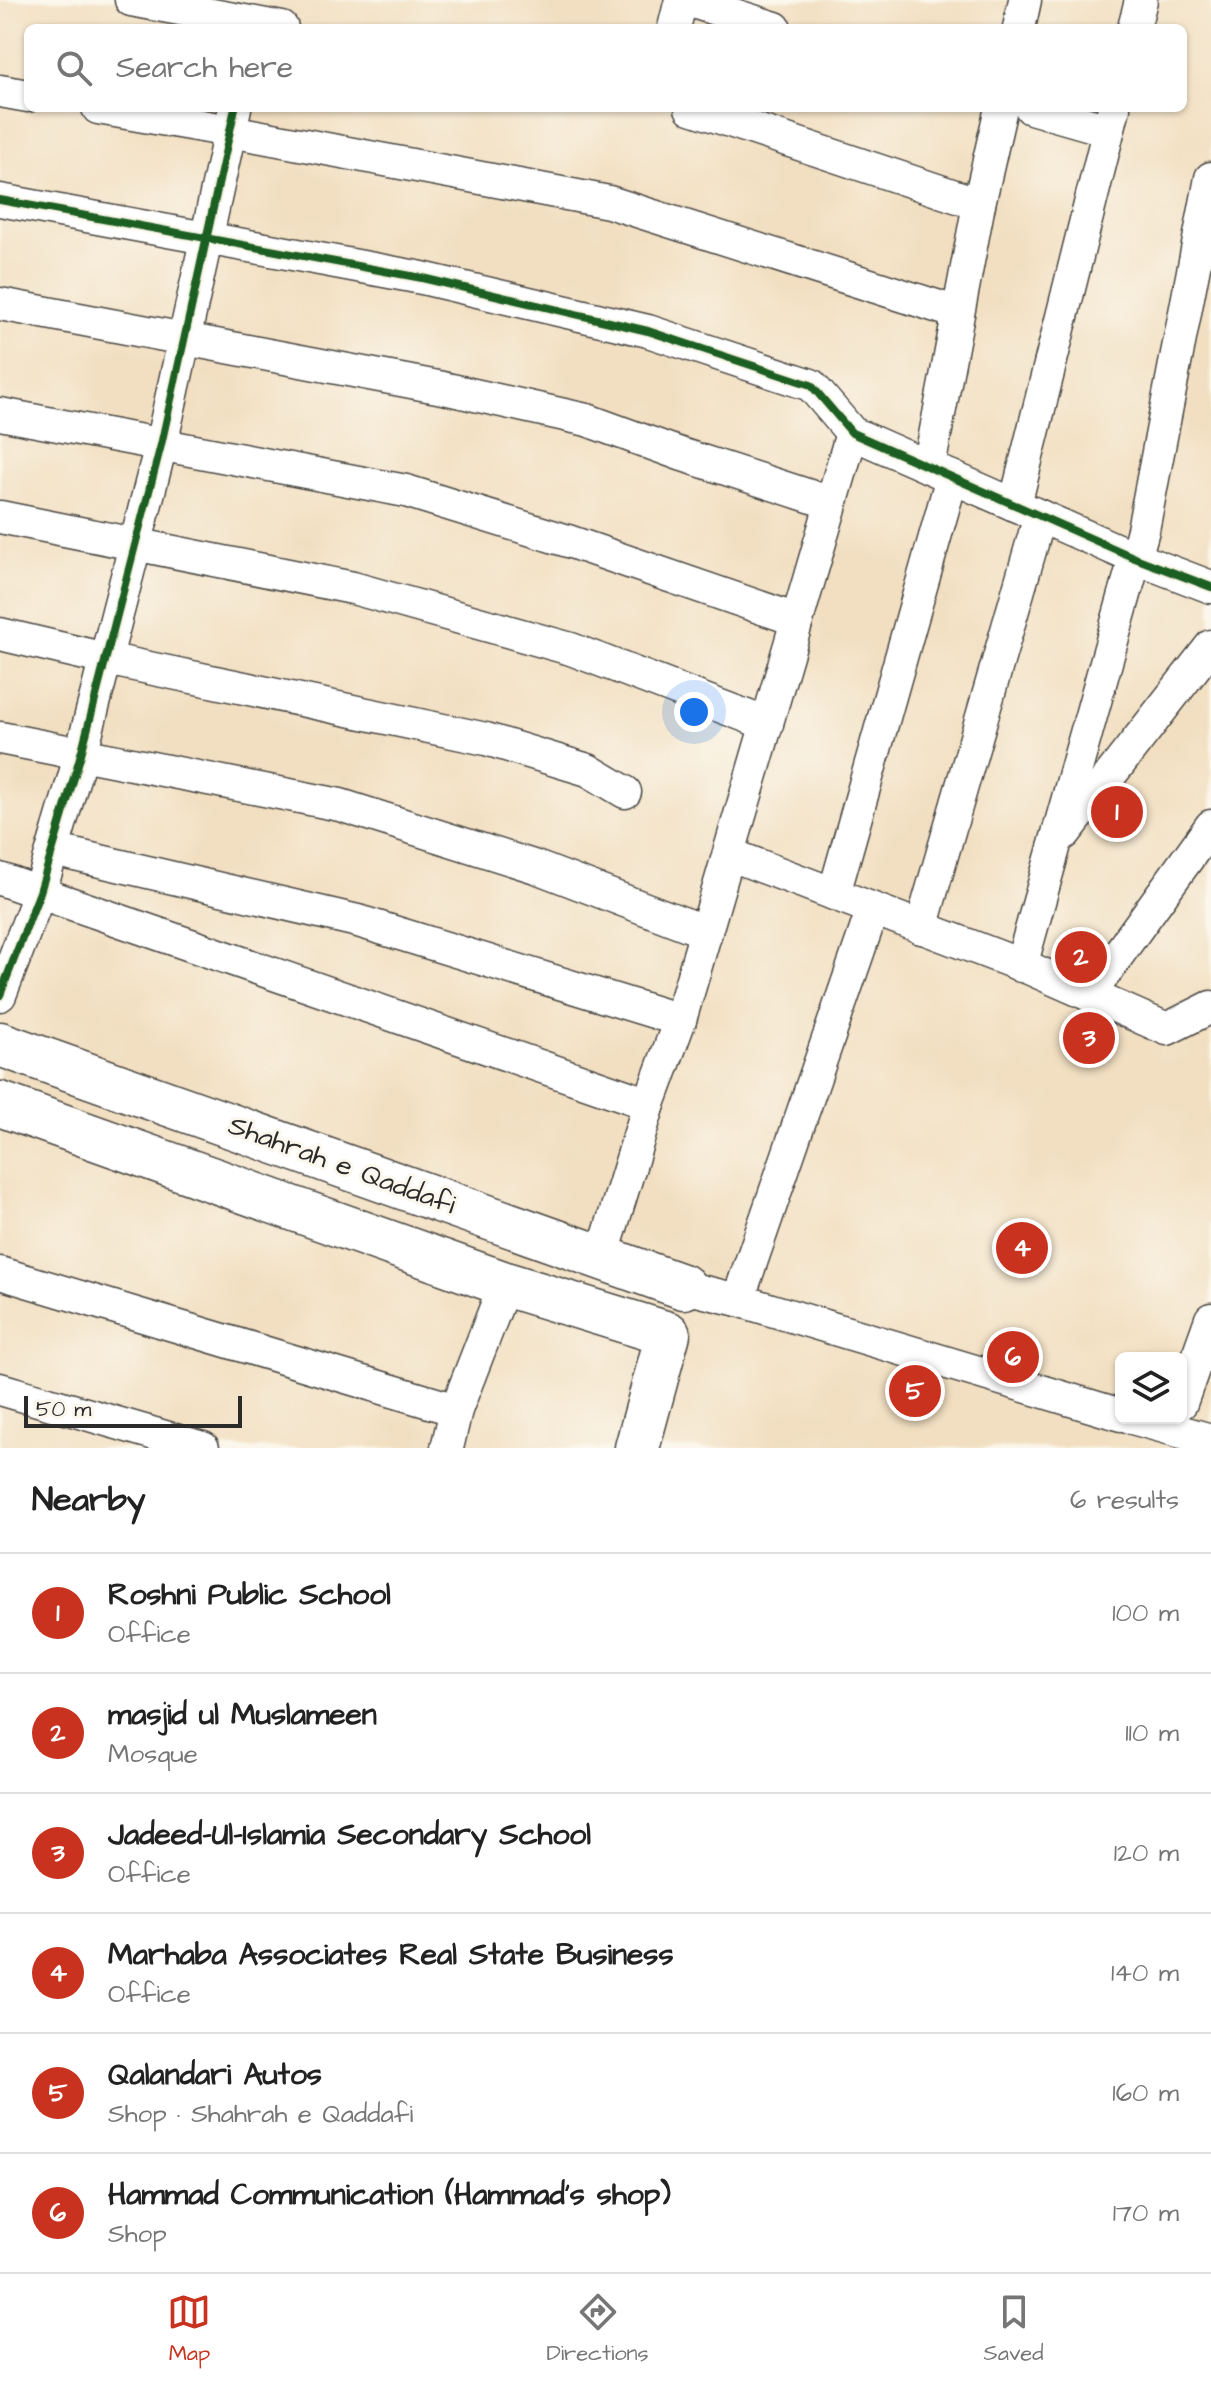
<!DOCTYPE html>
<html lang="en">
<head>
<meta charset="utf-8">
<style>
	body { margin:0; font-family:"Architects Daughter",sans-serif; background:#f2f2f2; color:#222 }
	.controls { position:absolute; right:24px; bottom:24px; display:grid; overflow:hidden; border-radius:12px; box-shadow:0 2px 6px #0004 }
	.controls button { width:72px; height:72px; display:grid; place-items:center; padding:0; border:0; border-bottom:2px solid #e0e0e0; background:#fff; color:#222; font:40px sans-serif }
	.scale { position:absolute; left:24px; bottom:20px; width:218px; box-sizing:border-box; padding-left:8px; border:4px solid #2b2b2b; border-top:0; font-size:22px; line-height:28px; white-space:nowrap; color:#2b2b2b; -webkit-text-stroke:6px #fbf7ec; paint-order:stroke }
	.you { position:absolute; left:694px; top:712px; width:28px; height:28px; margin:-20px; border:6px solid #fff; border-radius:50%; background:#1a73e8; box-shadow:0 0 0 12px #1a73e833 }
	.badge { display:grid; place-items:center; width:52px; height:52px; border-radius:50%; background:#c8321e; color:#fff; font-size:26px; font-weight:700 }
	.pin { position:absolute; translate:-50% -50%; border:4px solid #fff; box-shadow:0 2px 8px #0006 }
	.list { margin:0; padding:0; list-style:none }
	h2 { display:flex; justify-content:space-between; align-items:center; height:104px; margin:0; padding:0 32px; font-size:34px }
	h2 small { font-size:26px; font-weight:400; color:#767676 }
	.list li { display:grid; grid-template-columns:52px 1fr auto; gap:24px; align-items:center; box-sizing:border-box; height:120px; padding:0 32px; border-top:2px solid #e0e0e0 }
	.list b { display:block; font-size:30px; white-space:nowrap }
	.list p { margin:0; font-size:26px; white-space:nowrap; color:#767676 }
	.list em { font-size:26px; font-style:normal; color:#767676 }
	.icon { flex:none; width:44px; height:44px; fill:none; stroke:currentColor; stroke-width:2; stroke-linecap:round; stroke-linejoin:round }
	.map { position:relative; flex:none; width:1211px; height:1448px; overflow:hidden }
	.search { position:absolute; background:#fff; box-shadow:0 2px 6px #0004; left:24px; right:24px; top:24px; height:88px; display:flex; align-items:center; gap:20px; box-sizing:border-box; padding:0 28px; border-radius:12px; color:#767676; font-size:30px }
	.sheet { height:824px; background:#fff }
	nav { display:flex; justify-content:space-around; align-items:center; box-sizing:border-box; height:112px; border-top:2px solid #e0e0e0; background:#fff; font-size:22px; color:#767676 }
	nav a { display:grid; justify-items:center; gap:4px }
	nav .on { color:#c8321e }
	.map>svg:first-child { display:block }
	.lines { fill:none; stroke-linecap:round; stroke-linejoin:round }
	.minor-casing { stroke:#494642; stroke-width:35 }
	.secondary-casing { stroke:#494642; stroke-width:47 }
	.minor { stroke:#fff; stroke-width:32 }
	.secondary { stroke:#fff; stroke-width:44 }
	.cycleway-casing { stroke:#fbf7ec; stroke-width:13 }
	.cycleway { stroke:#1b5e20; stroke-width:8 }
	.labels { text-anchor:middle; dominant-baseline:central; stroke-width:6; stroke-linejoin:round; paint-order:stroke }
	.street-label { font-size:28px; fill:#2b2b2b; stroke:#fbf7ec }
</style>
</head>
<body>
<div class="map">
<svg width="1211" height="1448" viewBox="0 0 1211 1448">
	<rect width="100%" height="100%" fill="#fbf7ec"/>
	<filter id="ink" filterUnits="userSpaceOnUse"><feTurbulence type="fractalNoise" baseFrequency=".0125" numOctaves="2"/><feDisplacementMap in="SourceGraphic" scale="16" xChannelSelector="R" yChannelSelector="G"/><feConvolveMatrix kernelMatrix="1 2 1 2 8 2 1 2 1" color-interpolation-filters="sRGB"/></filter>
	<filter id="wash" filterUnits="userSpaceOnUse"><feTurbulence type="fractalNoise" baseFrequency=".006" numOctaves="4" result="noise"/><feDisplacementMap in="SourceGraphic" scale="32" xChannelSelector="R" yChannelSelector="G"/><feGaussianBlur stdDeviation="1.8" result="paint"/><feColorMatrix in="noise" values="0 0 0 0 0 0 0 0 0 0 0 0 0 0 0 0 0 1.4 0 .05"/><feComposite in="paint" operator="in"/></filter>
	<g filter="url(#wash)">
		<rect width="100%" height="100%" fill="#f2dfc1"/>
	</g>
	<g filter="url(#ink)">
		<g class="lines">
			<g class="minor-casing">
				<g id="minor">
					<path d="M 131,0 L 282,28"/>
					<path d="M 687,0 L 775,28"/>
					<path d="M 674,28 L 681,0"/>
					<path d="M 1019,28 L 1025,0"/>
					<path d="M 1134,28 L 1141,0"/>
					<path d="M 0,91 L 28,96"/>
					<path d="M 98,108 L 230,131 L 609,202 L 958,313"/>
					<path d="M 691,108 L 979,204"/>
					<path d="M 1031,108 L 1108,130"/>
					<path d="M 0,200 L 422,278 L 648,331 L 811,385 L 852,433 L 1135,558 L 1211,587"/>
					<path d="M 0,304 L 443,388 L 587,420 L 680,454 L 831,503"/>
					<path d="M 0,414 L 406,491 L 571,542 L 797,620"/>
					<path d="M 929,467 L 979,204 L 1001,108"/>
					<path d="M 1015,505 L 1114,108"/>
					<path d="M 0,517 L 353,588 L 571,649 L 767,724"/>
					<path d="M 0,634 L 106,659 L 486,739 L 588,770 L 625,792"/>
					<path d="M 0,738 L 340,805 L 536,867 L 706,932"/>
					<path d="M 1065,833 L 1211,646"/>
					<path d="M 53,850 L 358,921 L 680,1020"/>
					<path d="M 729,854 L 1031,969 L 1167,1029 L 1211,1007"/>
					<path d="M 0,879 L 649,1104"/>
					<path d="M 834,894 L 952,477"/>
					<path d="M 921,928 L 1040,516"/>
					<path d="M 1021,966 L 1143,530 L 1211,178"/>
					<path d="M 0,995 L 40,892 L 81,754 L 161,445 L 235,108"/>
					<path d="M 1089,995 L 1211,826"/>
					<path d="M 602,1257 L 649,1104 L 680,1020 L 852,433"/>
					<path d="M 0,1273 L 456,1410"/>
					<path d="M 684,1287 L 738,1300 L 1121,1415"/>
					<path d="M 738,1300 L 873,909"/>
					<path d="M 0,1389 L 203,1448"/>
					<path d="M 1181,1403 L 1211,1319"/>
					<path d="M 1132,1418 L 1211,1440"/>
					<path d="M 447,1448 L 456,1410 L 505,1284"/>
				</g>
			</g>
			<g class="secondary-casing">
				<g id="secondary">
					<path d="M 0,1044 L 684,1287"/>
					<path d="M 0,1104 L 505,1284 L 668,1334 L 637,1448"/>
				</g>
			</g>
			<use href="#minor" class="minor"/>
			<use href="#secondary" class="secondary"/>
			<g class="cycleway-casing">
				<g id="cycleway">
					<path d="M 0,200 L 422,278 L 648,331 L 811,385 L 852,433 L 1135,558 L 1211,587"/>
					<path d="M 0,995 L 40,892 L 81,754 L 161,445 L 235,108"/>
				</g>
			</g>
			<use href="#cycleway" class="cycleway"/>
		</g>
	</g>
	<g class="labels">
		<g class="street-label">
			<text transform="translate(342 1165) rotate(20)">Shahrah e Qaddafi</text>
		</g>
	</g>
</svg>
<div class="controls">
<button><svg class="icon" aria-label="layers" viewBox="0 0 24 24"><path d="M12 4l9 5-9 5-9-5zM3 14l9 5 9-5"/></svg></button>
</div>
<div class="scale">50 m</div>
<div class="you"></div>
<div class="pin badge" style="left:1117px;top:812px">1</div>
<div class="pin badge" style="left:1081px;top:957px">2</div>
<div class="pin badge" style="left:1089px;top:1038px">3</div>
<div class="pin badge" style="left:1022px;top:1248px">4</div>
<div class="pin badge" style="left:915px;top:1391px">5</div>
<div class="pin badge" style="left:1013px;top:1357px">6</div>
<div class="search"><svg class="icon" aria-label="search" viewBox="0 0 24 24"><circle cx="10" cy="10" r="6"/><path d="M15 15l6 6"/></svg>Search here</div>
</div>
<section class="sheet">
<h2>Nearby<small>6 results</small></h2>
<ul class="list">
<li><span class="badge">1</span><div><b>Roshni Public School</b><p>Office</p></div><em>100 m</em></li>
<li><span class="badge">2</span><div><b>masjid ul Muslameen</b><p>Mosque</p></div><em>110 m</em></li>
<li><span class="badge">3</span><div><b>Jadeed-Ul-Islamia Secondary School</b><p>Office</p></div><em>120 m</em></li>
<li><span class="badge">4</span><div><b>Marhaba Associates Real State Business</b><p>Office</p></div><em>140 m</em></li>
<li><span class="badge">5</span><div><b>Qalandari Autos</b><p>Shop · Shahrah e Qaddafi</p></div><em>160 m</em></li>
<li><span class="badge">6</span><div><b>Hammad Communication (Hammad's shop)</b><p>Shop</p></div><em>170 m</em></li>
</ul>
</section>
<nav>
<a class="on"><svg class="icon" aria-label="map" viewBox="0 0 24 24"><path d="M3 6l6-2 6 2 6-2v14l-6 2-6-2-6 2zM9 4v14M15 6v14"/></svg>Map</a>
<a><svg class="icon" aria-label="directions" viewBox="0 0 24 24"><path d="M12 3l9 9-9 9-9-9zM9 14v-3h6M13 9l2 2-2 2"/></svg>Directions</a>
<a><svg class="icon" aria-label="saved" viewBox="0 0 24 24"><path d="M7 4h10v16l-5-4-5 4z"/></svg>Saved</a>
</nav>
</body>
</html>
